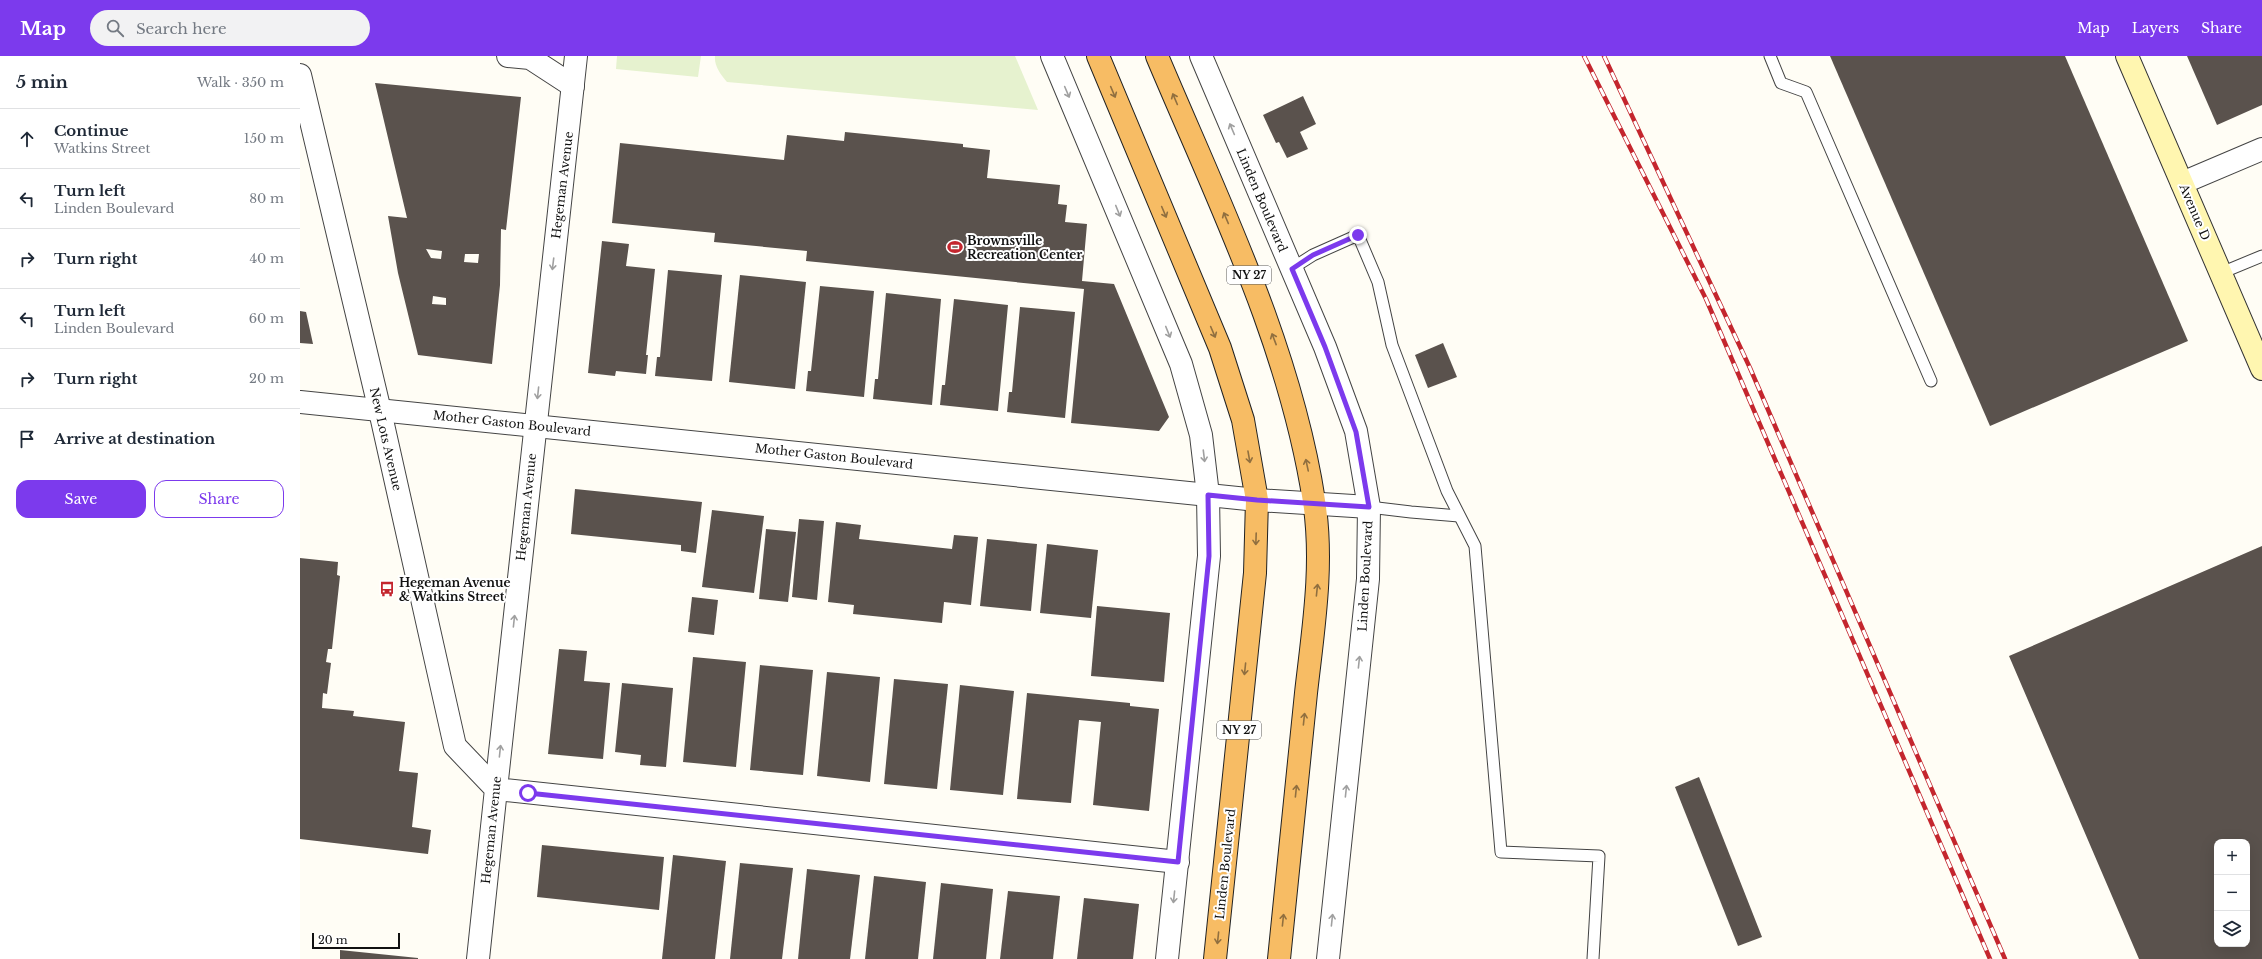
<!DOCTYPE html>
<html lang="en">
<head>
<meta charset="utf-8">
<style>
	body { margin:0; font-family:"Libre Baskerville",serif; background:#f2f2f3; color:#1f2937 }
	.controls { position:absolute; right:12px; bottom:12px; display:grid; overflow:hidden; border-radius:8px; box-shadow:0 4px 16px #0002 }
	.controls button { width:36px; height:36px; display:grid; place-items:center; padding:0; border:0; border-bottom:1px solid #e0e1e3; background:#fff; color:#1f2937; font:20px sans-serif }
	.scale { position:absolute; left:12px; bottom:10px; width:88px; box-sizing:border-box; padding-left:4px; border:2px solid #111; border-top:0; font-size:11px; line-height:14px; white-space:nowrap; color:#111; -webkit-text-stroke:3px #fff; paint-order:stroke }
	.stop { position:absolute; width:12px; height:12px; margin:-9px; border:3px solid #7c3aed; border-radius:50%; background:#fff }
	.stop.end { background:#7c3aed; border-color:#fff; box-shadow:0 1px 4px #0008 }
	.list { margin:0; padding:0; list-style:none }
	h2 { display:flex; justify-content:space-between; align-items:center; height:52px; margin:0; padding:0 16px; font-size:17px }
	h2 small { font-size:13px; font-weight:400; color:#747a83 }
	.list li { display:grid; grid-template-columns:26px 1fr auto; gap:12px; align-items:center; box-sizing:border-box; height:60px; padding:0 16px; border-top:1px solid #e0e1e3 }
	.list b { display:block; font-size:15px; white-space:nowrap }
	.list p { margin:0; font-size:13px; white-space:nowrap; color:#747a83 }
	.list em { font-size:13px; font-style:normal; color:#747a83 }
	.actions { display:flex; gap:8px; padding:12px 16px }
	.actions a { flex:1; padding:9px 0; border:1px solid #7c3aed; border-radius:12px; text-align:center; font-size:14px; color:#7c3aed }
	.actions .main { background:#7c3aed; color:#fff }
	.icon { flex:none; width:22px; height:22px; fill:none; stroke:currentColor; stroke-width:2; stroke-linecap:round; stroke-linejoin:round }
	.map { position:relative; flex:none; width:1962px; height:903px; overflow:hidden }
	header { display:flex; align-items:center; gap:24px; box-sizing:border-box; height:56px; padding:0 20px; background:#7c3aed; color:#fff }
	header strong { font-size:19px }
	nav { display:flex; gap:22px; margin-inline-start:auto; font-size:14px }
	.search { width:280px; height:36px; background:#f2f2f3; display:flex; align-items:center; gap:10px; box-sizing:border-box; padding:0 14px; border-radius:22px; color:#747a83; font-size:15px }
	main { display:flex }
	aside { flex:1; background:#fff }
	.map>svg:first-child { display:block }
	.pitch { fill:#e6f2cf }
	.building { fill:#5a524d; fill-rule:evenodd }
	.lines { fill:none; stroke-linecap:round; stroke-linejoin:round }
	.service-casing { stroke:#444; stroke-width:13 }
	.minor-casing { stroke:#444; stroke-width:24 }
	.tertiary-casing { stroke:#444; stroke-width:24 }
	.secondary-casing { stroke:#333; stroke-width:24 }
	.trunk-casing { stroke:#222; stroke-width:24 }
	.service { stroke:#fff; stroke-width:11 }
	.minor { stroke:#fff; stroke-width:22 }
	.tertiary { stroke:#fff; stroke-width:22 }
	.secondary { stroke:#fff6b0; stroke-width:22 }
	.trunk { stroke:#f7bc64; stroke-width:22 }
	.rail-casing { stroke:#c4262e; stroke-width:4.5 }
	.rail { stroke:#fff; stroke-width:3; stroke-dasharray:9; stroke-linecap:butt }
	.oneway { stroke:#a0a0a0 }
	.oneway2 { stroke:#906f3f }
	.route { stroke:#7c3aed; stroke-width:5 }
	.labels { text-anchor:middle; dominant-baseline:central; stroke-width:4; stroke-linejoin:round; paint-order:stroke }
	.shield { fill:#fff; stroke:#585858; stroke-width:1 }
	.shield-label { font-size:11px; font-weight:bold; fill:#111 }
	.street-label { font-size:12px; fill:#111; stroke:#fff }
	.poi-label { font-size:12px; font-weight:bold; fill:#111; stroke:#fff; text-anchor:start }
</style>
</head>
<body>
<header>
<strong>Map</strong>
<div class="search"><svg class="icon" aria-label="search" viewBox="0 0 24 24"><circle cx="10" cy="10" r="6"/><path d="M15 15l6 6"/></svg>Search here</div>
<nav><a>Map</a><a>Layers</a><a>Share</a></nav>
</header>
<main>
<aside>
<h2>5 min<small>Walk · 350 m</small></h2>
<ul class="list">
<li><svg class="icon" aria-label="ahead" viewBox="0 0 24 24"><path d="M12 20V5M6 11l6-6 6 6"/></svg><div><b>Continue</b><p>Watkins Street</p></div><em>150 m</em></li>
<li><svg class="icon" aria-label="left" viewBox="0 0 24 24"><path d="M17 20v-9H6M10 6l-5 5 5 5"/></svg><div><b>Turn left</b><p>Linden Boulevard</p></div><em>80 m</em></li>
<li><svg class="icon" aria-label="right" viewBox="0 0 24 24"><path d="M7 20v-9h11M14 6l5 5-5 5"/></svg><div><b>Turn right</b></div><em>40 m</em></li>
<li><svg class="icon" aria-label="left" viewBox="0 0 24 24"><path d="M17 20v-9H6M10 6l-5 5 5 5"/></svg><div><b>Turn left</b><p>Linden Boulevard</p></div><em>60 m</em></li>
<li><svg class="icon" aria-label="right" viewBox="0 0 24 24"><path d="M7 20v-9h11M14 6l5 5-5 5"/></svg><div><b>Turn right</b></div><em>20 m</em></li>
<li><svg class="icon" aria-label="arrive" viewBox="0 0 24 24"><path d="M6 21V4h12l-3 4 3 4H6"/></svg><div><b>Arrive at destination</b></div></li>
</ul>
<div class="actions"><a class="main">Save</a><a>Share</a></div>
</aside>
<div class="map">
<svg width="1962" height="903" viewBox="0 0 1962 903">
	<rect width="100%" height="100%" fill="#fffdf5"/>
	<g class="pitch">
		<path d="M 317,0 L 401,0 L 398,21 L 316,13 Z"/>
		<path d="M 415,0 L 715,0 L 738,54 L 427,26 C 421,19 414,10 415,0 Z"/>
	</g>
	<g class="building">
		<path d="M 1530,0 L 1765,0 L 1888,285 L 1690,370 Z"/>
		<path d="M 1887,0 L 1962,0 L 1962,49 L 1917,69 Z"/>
		<path d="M 75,27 L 221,41 L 206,174 L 201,173 L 200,229 L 192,308 L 118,299 L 98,217 L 88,160 L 107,162 ZM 126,193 L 142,195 L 141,203 L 131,202 ZM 165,198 L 179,198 L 178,207 L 164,206 ZM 133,240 L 146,242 L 146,249 L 132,248 Z"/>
		<path d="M 1003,40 L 1016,68 L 1000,76 L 1008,93 L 987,102 L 979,86 L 976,87 L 963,59 Z"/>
		<path d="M 545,76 L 663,88 L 663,91 L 690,94 L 687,122 L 760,129 L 758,148 L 767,149 L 765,166 L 787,168 L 782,225 L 814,228 L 869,361 L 859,375 L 771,367 L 784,233 L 506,205 L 507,195 L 414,186 L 415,177 L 312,167 L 320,87 L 484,104 L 487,79 L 544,85 Z"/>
		<path d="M 302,185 L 329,188 L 326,210 L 355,213 L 346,299 L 348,299 L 346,318 L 316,315 L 315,320 L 288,317 Z"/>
		<path d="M 368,214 L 422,219 L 412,325 L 355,320 L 357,301 L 360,301 Z"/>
		<path d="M 440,219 L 506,226 L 495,333 L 429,326 Z"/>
		<path d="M 520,230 L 574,235 L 564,341 L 506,335 L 508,315 L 511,315 Z"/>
		<path d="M 586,237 L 641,243 L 632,349 L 573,343 L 575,323 L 578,323 Z"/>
		<path d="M 654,243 L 708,249 L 698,355 L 640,349 L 642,329 L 645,329 Z"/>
		<path d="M 720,251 L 775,256 L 765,362 L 707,356 L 709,336 L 712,336 Z"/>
		<path d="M 0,255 L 6,256 L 13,288 L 0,287 Z"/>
		<path d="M 1143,287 L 1157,321 L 1128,332 L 1115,299 Z"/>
		<path d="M 275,433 L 402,446 L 396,497 L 381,495 L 381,489 L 271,478 Z"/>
		<path d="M 412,454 L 464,460 L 454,537 L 402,531 Z"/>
		<path d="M 499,463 L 524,465 L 517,544 L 492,541 Z"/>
		<path d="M 536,466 L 561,469 L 559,483 L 652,493 L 654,479 L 678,481 L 671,549 L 644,546 L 642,567 L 553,558 L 554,549 L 528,546 Z"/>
		<path d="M 466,473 L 496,476 L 488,546 L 459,543 Z"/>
		<path d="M 687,483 L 737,488 L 731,555 L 680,550 Z"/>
		<path d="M 747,488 L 798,494 L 791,562 L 740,557 Z"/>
		<path d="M 1962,490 L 1962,903 L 1839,903 L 1709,600 ZM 1917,786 L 1947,786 L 1947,888 L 1917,888 Z"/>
		<path d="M 0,502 L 38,506 L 37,519 L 40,520 L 32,593 L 28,593 L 26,606 L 31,607 L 27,638 L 23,637 L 22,652 L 54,655 L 53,660 L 105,666 L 99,715 L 118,717 L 112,771 L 131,774 L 128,798 L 0,783 Z"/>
		<path d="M 392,541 L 418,544 L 414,579 L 388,576 Z"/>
		<path d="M 797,550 L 870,557 L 864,626 L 791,620 Z"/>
		<path d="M 259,593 L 287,595 L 284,625 L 310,627 L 303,703 L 248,698 Z"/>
		<path d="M 393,601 L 446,606 L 436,711 L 383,706 Z"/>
		<path d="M 460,609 L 513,614 L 503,719 L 450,714 Z"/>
		<path d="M 527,616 L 580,621 L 570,726 L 517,720 Z"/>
		<path d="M 594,623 L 648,628 L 637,733 L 584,728 Z"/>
		<path d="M 322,627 L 373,632 L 366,711 L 340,709 L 341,699 L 315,696 Z"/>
		<path d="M 660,629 L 714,635 L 703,739 L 650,734 Z"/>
		<path d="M 727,637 L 830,647 L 830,650 L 859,653 L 849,755 L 793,749 L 801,666 L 779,664 L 771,747 L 717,743 Z"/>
		<path d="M 1399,721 L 1462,881 L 1438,890 L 1375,731 Z"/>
		<path d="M 242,789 L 364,801 L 359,854 L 237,841 Z"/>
		<path d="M 373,799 L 426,805 L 415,903 L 362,903 Z"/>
		<path d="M 440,807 L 493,812 L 482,903 L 430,903 Z"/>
		<path d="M 507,813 L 560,819 L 550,903 L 498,903 Z"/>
		<path d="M 574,820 L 626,826 L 618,903 L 565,903 Z"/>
		<path d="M 641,827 L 693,833 L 686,903 L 633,903 Z"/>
		<path d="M 708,835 L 760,840 L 753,903 L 700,903 Z"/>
		<path d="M 784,842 L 839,848 L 833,903 L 777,903 Z"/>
		<path d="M 40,894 L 118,902 L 118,903 L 40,903 Z"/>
	</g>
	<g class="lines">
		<g class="service-casing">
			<g id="service">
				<path d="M 1470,0 L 1481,27 L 1506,36 L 1631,325"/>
				<path d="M 991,213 L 1013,199 L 1058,179 L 1078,226 L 1092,289 L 1147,435 L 1175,490 L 1201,796 L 1299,800 L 1293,903"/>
				<path d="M 1921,217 L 1962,200"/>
				<path d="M 1069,451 L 1111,456 L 1159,460"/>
			</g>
		</g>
		<g class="minor-casing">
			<g id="minor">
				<path d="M 208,0 L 230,2 L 273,30"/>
				<path d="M 276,0 L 196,733 L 878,806"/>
				<path d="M 1882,127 L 1962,93"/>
				<path d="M 0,346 L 957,444 L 1069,451"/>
			</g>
		</g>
		<g class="tertiary-casing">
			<g id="tertiary">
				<path d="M 752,0 L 881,308 L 901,379 L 908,439 L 909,500 L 867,903"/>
				<path d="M 901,0 L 1025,291 L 1056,375 L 1069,451 L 1068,523 L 1028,903"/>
				<path d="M 0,19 L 80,355 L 155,690 L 196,733 L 178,903"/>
			</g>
		</g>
		<g class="secondary-casing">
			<path id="secondary" d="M 1827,0 L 1962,313"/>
		</g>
		<g class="trunk-casing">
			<g id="trunk">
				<path d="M 798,0 L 920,292 L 943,364 L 957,444 L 955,517 L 915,903"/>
				<path d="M 857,0 C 918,145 990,289 1014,445 C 1024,509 1013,574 1006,637 C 997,726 988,814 979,903"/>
			</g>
		</g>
		<use href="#service" class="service"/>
		<use href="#minor" class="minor"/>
		<use href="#tertiary" class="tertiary"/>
		<use href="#secondary" class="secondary"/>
		<use href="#trunk" class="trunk"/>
		<g class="rail-casing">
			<g id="rail">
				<path d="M 1284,0 L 1406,243 L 1690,903"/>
				<path d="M 1304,0 L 1450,312 L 1705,903"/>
			</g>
		</g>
		<use href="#rail" class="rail"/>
	</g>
	<defs><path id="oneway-shaft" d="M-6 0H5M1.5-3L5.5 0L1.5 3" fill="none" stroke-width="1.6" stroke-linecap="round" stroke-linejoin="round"/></defs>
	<g class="oneway">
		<use href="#oneway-shaft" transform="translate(767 36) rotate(67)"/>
		<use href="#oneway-shaft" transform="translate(932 73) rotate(-113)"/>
		<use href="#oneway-shaft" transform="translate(818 155) rotate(68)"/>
		<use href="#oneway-shaft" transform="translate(253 208) rotate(97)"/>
		<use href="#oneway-shaft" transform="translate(868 276) rotate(68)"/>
		<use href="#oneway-shaft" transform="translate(238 337) rotate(96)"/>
		<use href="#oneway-shaft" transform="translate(904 400) rotate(83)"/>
		<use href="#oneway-shaft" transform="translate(214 565) rotate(-84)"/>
		<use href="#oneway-shaft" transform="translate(1059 606) rotate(-84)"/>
		<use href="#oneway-shaft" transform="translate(200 695) rotate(-84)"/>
		<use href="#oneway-shaft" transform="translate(1046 735) rotate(-84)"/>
		<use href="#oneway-shaft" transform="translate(874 841) rotate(96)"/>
		<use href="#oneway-shaft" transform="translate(1032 864) rotate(-84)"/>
	</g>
	<g class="oneway2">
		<use href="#oneway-shaft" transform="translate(813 36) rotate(67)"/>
		<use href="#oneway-shaft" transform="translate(875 43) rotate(-113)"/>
		<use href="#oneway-shaft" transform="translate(864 156) rotate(67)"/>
		<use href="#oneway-shaft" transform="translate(926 162) rotate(-113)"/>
		<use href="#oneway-shaft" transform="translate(913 276) rotate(67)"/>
		<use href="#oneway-shaft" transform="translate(974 283) rotate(-111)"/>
		<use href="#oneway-shaft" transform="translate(949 401) rotate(80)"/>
		<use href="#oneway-shaft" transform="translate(1007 409) rotate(-102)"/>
		<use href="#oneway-shaft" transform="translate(956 483) rotate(92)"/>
		<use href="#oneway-shaft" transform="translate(1017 534) rotate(-84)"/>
		<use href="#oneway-shaft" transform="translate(945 613) rotate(96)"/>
		<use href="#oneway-shaft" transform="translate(1004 663) rotate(-84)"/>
		<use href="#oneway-shaft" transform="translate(996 735) rotate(-84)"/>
		<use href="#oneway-shaft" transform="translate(983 864) rotate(-84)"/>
		<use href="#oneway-shaft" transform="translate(918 882) rotate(96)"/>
	</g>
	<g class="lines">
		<path class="route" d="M 228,737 L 878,806 L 909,500 L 908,439 L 957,444 L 1069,451 L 1056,376 L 1025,291 L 992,213 L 1013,199 L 1058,179"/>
	</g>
	<defs>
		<g id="stadium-bare" transform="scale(1.2)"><path d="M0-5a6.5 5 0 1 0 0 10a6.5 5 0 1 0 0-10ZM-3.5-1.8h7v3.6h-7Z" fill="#c4262e" stroke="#fff" stroke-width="2.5" paint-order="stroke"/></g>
		<g id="bus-bare" transform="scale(1.2)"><path d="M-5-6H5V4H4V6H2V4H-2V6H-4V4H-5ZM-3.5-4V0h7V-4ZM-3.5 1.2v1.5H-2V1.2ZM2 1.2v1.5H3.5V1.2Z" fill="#c4262e" stroke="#fff" stroke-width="2.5" paint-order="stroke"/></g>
	</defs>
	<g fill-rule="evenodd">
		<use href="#stadium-bare" x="655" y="191"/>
		<use href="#bus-bare" x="87" y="533"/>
	</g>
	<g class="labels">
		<g class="shield">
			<rect x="927" y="210" width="44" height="18" rx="3"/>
			<rect x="917" y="665" width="44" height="18" rx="3"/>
		</g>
		<g class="shield-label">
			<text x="949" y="219">NY 27</text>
			<text x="939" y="674">NY 27</text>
		</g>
		<g class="street-label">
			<text transform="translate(262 129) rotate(-83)">Hegeman Avenue</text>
			<text transform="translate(962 144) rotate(67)">Linden Boulevard</text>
			<text transform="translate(1895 156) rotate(67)">Avenue D</text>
			<text transform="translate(212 367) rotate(6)">Mother Gaston Boulevard</text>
			<text transform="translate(86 383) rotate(77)">New Lots Avenue</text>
			<text transform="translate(534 400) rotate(6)">Mother Gaston Boulevard</text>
			<text transform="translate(226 451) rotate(-84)">Hegeman Avenue</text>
			<text transform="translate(1065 520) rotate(-87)">Linden Boulevard</text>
			<text transform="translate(191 774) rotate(-84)">Hegeman Avenue</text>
			<text transform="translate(925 808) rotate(-84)">Linden Boulevard</text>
		</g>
		<g class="poi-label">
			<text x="667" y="184">Brownsville<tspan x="667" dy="14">Recreation Center</tspan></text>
			<text x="99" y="526">Hegeman Avenue<tspan x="99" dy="14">&amp; Watkins Street</tspan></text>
		</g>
	</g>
</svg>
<div class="controls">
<button>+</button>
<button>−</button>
<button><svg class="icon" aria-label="layers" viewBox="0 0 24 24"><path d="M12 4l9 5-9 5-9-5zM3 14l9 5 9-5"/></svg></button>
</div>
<div class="scale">20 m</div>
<div class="stop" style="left:228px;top:737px"></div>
<div class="stop end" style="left:1058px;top:179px"></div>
</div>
</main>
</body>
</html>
